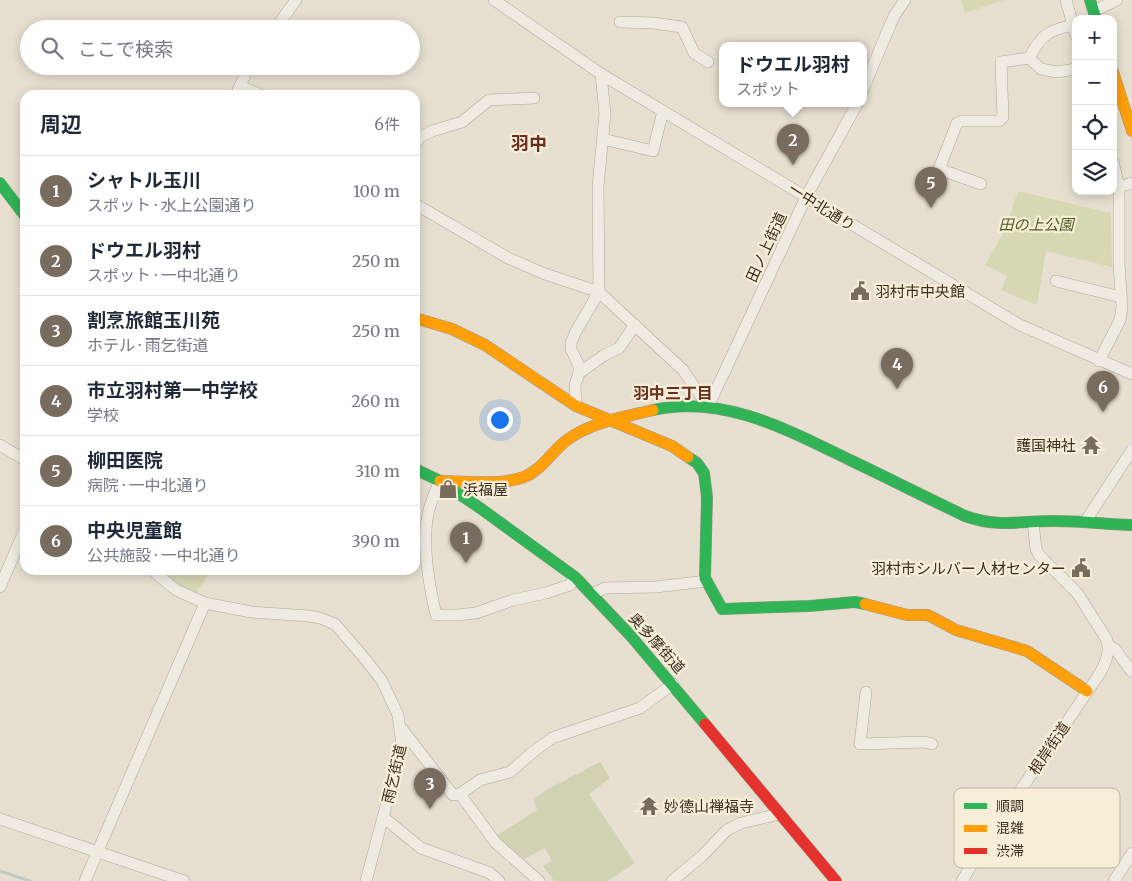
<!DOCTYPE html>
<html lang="ja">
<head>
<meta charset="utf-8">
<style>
	body { margin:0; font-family:Merriweather,"Noto Sans JP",serif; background:#f2f2f3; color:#1f2937 }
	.controls { position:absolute; right:15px; top:15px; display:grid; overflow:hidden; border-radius:10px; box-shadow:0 2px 12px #0003 }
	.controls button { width:45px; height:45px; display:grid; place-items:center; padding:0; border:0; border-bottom:1px solid #e0e1e3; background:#fff; color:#1f2937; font:25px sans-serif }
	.you { position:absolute; left:499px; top:419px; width:18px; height:18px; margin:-12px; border:4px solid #fff; border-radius:50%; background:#1a73e8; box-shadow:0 0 0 8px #1a73e833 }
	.badge { display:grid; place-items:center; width:32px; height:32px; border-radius:50%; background:#786c5e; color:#fff; font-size:16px; font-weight:700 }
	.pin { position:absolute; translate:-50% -41px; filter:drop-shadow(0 1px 2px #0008) }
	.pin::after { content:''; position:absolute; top:26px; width:18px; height:15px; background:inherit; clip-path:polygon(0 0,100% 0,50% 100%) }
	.popup { position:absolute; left:719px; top:42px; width:148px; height:65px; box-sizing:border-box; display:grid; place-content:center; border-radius:10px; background:#fff; filter:drop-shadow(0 1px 4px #0005); font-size:16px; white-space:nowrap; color:#747a83 }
	.popup b { font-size:19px; color:#1f2937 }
	.popup::after { content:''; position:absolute; left:50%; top:100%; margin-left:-10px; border:10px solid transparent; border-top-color:#fff }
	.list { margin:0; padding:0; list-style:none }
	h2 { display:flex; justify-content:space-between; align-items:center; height:65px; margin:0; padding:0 20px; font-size:21px }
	h2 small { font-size:16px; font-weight:400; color:#747a83 }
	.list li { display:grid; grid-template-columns:32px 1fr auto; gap:15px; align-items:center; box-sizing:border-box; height:70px; padding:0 20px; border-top:1px solid #e0e1e3 }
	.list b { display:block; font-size:19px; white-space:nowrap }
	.list p { margin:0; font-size:16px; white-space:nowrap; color:#747a83 }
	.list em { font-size:16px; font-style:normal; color:#747a83 }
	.icon { flex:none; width:28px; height:28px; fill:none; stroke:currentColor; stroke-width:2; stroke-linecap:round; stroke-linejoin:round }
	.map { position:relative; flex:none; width:1132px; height:881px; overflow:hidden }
	.search { position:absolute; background:#fff; box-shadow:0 2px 12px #0003; left:20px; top:20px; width:400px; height:55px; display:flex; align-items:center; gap:12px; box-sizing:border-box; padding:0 18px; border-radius:28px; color:#747a83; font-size:19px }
	.panel { position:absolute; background:#fff; box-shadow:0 2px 12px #0003; left:20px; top:90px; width:400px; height:485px; border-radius:15px }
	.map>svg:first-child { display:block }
	.green { fill:#d6d7b3 }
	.cemetery { fill:#d1d1b3 }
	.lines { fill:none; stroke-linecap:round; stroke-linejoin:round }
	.stream { stroke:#bcccc2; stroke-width:3 }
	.street-casing { stroke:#ada599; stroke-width:12 }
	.fast-casing { stroke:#9c958a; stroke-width:12 }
	.slow-casing { stroke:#9c958a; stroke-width:12 }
	.jam-casing { stroke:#9c958a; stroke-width:12 }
	.street { stroke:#efebe3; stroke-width:11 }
	.fast { stroke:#30b455; stroke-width:11 }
	.slow { stroke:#ff9f0a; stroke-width:11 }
	.jam { stroke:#e5322d; stroke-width:11 }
	.labels { text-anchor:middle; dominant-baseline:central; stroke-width:4.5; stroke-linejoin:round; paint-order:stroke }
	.street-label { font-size:15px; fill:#3d2e20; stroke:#f7eed8 }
	.park-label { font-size:15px; font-style:italic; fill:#4d5a26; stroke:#f7eed8 }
	.poi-label { font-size:15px; fill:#3d2e20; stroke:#f7eed8; text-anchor:start }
	.neighbourhood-label { font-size:16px; font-weight:bold; fill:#6b2e1e; stroke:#f7eed8 }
	.quarter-label { font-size:18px; font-weight:bold; fill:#6b2e1e; stroke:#f7eed8 }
	.key { fill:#f7eed8; stroke:#bfb4a1; stroke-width:1 }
	.key-label { font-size:14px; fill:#3d2e20 }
</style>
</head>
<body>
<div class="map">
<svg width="1132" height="881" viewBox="0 0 1132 881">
	<rect width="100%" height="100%" fill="#e7e0d1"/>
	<g class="green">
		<path d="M 961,0 L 1004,0 L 965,13 Z"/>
		<path d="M 1018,191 L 1111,213 L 1112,267 L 1046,251 L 1037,305 L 1001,290 L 1007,276 L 985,265 L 1004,232 Z"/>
		<path d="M 158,570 L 211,570 L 195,595 L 175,585 Z"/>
	</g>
	<path class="cemetery" d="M 600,762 L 610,778 L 589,794 L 635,863 L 608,881 L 554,881 L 543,866 L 552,861 L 545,848 L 524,859 L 496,836 L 537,810 L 533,799 L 548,789 Z"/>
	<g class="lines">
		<path class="stream" d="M 0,871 L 30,881"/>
		<g class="street-casing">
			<g id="street">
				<path d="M 494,0 L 601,74 L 1018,324 L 1132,374"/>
				<path d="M 1066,0 L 1076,36"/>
				<path d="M 1094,11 L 1117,0"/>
				<path d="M 620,22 L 653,23 L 682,27 L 694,53 L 708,62"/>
				<path d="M 275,29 L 296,0"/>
				<path d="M 1029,58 L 1041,69 L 1057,72 L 1076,69"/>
				<path d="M 240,86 L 261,95"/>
				<path d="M 863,89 L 894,16 L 905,0"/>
				<path d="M 236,95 L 249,66"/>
				<path d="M 603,139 L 653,151 L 663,111"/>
				<path d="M 415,145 L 420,137 L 432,131 L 462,122 L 489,100 L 534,98"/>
				<path d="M 981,184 L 939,169 L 957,123 L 962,121 L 999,121 L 1003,117 L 1001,62 L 1029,58 C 1042,34 1047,31 1073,25"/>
				<path d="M 1119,187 L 1132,183"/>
				<path d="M 415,204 L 508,258 L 545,274 L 599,292 L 683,370 L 708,407"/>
				<path d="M 1056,281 L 1121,297"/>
				<path d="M 1099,361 L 1120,320 L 1122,307 L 1119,264 L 1119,187 L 1113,162"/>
				<path d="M 579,373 L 579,366 L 571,349 L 571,343 L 576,331 L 599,292 L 598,186 L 605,114 L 601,74"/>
				<path d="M 576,406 L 575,385 L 579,373 L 603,356 L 619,348 L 635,325"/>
				<path d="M 708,407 L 806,197 L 857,104"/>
				<path d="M 0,445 L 25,460"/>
				<path d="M 440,481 C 435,492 430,503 428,514 C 422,544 429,585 436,615 L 457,615 L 476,613 L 513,600 L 546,593 L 570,585 L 575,577"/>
				<path d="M 1085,522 L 1132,450"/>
				<path d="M 152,570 L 176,590 L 205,603 L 251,612 L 309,616 L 320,618 L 335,624 L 366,660 L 382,681 L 398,715 L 402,746 L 366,881"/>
				<path d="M 0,587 L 25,529"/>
				<path d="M 592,594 L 605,588 L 656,587 L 706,581"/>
				<path d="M 1108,645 L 1115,649 L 1132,672"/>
				<path d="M 866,692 L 860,744 L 925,742 L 932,744"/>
				<path d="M 402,729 L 453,795 L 460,794"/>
				<path d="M 460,794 L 480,780 L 510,772 L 533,752 L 552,738 L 640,708 L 673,684"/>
				<path d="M 460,794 L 495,842 L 539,881"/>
				<path d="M 383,817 L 421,848 L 490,873 L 499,881"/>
				<path d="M 0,819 L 184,881"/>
				<path d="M 85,881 L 205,603"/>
				<path d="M 672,881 L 702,856 L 727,830 L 741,823 L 779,814"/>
				<path d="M 962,881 L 982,847 L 1100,673 C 1106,662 1110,652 1107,640 L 1078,594 L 1039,555 L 1036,549 L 1033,522"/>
				<path d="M 1114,881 L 1132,853"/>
			</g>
		</g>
		<g class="fast-casing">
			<g id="fast">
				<path d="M 1090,0 L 1096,19"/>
				<path d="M 0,183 L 25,216"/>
				<path d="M 653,410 C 724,394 790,431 852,461 C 890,479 927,498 965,516 C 998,528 1020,521 1054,521 C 1080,521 1106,524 1132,525"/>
				<path d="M 688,457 L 697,463 L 704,473 L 707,497 L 705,578 L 722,609 L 809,606 L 855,602 L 865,604"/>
				<path d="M 415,469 L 440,481 L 480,508 L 575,577 L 630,635 L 705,724"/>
			</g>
		</g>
		<g class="slow-casing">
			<g id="slow">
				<path d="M 1113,72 L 1132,131"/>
				<path d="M 415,318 L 452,329 L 485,345 L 576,406 L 672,446 L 688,457"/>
				<path d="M 440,481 C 467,481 498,486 524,477 C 542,470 552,451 567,440 C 591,422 625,417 653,410"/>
				<path d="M 865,604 L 907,615 L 928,615 L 956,630 L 1027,651 L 1087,691"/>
			</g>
		</g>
		<g class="jam-casing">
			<path id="jam" d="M 705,724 L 836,881"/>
		</g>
		<use href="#street" class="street"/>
		<use href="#fast" class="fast"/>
		<use href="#slow" class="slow"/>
		<use href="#jam" class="jam"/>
	</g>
	<defs>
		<g id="civic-bare" transform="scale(1.5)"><path d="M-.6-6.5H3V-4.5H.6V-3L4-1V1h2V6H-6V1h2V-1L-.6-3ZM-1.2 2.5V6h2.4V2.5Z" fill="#786c5e" stroke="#f7eed8" stroke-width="2.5" paint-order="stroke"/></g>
		<g id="temple-bare" transform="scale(1.5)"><path d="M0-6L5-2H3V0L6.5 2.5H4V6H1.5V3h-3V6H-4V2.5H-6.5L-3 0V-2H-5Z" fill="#786c5e" stroke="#f7eed8" stroke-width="2.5" paint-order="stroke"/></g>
		<g id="shop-bare" transform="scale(1.5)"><path d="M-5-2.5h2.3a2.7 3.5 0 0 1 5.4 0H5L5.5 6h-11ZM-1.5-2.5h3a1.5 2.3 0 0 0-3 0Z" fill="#786c5e" stroke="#f7eed8" stroke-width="2.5" paint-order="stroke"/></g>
	</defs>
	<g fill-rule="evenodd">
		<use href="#civic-bare" x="860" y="291"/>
		<use href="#temple-bare" x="1091" y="445"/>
		<use href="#shop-bare" x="448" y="489"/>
		<use href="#civic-bare" x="1081" y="568"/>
		<use href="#temple-bare" x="649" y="806"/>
	</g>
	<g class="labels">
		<g class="street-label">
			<text transform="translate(822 207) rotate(32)">一中北通り</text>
			<text transform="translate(766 247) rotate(-65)">田ノ上街道</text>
			<text transform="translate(657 643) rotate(48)">奥多摩街道</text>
			<text transform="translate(1049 748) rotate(-56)">根岸街道</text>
			<text transform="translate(394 774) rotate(-77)">雨乞街道</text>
		</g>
		<g class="park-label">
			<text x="1036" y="224">田の上公園</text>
		</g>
		<g class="poi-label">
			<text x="875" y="291">羽村市中央館</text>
			<text x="1076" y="445" text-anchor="end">護国神社</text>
			<text x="463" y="489">浜福屋</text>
			<text x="1066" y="568" text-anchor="end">羽村市シルバー人材センター</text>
			<text x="664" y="806">妙德山禅福寺</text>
		</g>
		<g class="neighbourhood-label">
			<text x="673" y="393">羽中三丁目</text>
		</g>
		<g class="quarter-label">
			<text x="529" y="143">羽中</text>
		</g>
	</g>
	<rect x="954" y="788" width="166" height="80" rx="8" class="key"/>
	<rect x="964" y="803" width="23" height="6" fill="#30b455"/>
	<rect x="964" y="825" width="23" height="7" fill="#ff9f0a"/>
	<rect x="964" y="848" width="23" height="6" fill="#e5322d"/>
	<g class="key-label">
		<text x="996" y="811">順調</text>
		<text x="996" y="833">混雑</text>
		<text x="996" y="856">渋滞</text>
	</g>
</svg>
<div class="controls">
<button>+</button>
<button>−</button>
<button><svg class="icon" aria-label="locate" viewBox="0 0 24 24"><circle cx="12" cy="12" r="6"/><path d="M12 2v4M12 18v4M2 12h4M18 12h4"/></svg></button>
<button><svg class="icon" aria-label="layers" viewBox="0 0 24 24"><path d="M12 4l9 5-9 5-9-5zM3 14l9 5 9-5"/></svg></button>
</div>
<div class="you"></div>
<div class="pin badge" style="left:466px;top:563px">1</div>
<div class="pin badge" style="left:793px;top:165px">2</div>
<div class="popup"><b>ドウエル羽村</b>スポット</div>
<div class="pin badge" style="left:430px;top:809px">3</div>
<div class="pin badge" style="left:897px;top:389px">4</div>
<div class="pin badge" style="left:931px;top:208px">5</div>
<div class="pin badge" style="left:1103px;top:412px">6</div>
<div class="search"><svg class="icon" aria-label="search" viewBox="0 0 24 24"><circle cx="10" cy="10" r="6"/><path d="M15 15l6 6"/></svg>ここで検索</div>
<section class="panel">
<h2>周辺<small>6件</small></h2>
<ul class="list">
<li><span class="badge">1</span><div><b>シャトル玉川</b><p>スポット · 水上公園通り</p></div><em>100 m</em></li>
<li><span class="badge">2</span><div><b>ドウエル羽村</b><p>スポット · 一中北通り</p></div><em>250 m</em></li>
<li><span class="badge">3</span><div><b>割烹旅館玉川苑</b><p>ホテル · 雨乞街道</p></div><em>250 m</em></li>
<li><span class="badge">4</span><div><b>市立羽村第一中学校</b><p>学校</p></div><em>260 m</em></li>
<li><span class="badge">5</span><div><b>柳田医院</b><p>病院 · 一中北通り</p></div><em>310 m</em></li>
<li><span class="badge">6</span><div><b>中央児童館</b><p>公共施設 · 一中北通り</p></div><em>390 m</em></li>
</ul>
</section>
</div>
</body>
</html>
